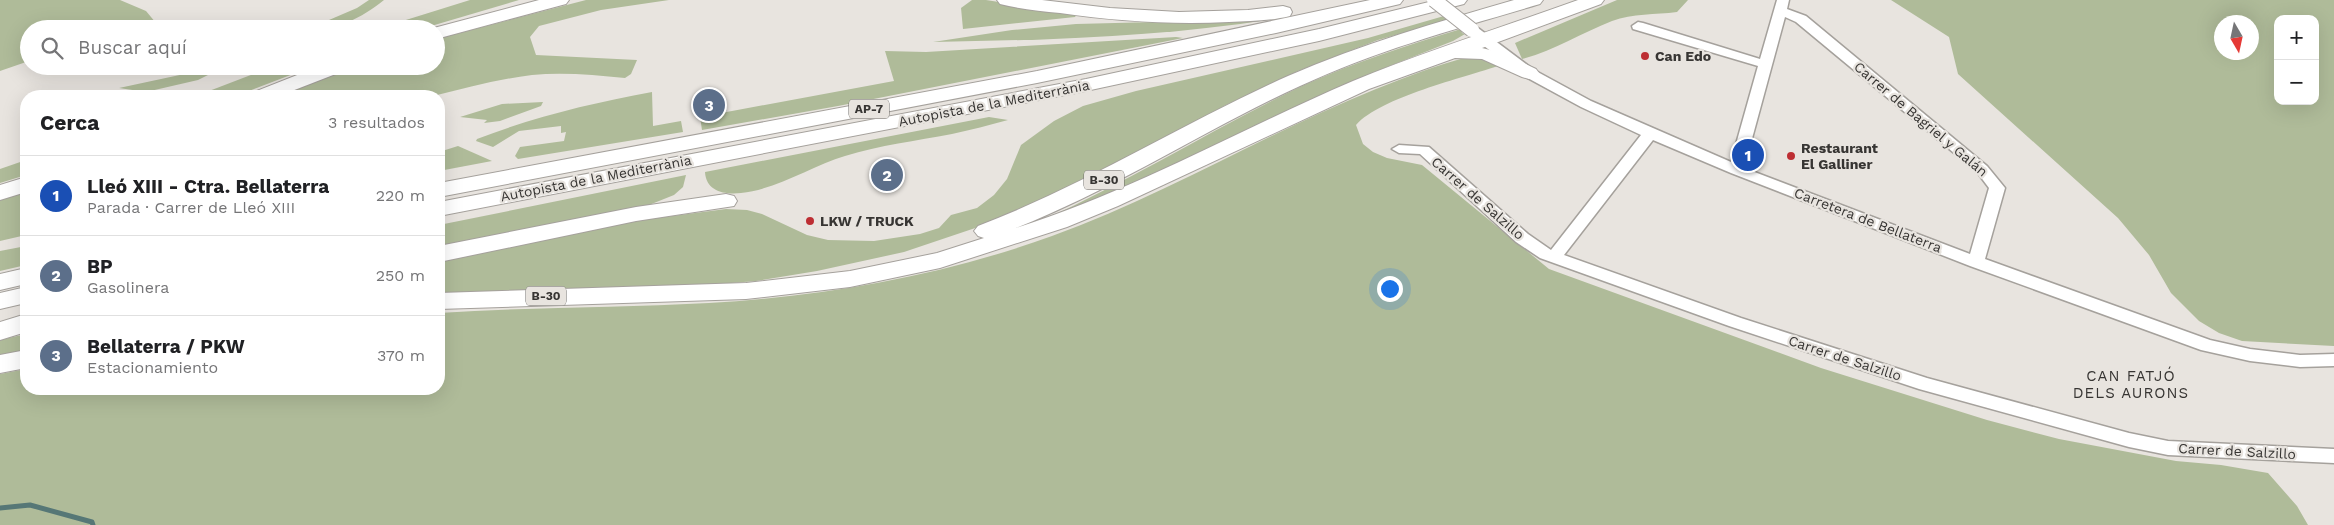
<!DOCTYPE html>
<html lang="es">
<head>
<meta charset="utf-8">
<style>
	body { margin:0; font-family:"Work Sans",sans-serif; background:#f2f2f2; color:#202124 }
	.controls { position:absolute; right:15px; top:15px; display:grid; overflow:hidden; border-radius:10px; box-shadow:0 5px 20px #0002 }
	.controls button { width:45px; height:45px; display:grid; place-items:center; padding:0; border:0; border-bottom:1px solid #e0e0e0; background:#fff; color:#202124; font:25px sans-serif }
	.compass { position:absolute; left:2214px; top:15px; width:45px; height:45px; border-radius:50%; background:#fff; box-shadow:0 5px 20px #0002; rotate:171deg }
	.you { position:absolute; left:1389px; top:288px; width:18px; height:18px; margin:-12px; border:4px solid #fff; border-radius:50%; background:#1a73e8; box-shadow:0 0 0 8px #1a73e833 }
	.badge { display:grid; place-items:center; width:32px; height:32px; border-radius:50%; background:#0f766e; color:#fff; font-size:16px; font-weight:700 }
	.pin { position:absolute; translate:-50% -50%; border:2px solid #fff; box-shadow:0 1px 5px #0006 }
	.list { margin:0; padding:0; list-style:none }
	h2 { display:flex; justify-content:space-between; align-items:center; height:65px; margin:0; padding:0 20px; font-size:21px }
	h2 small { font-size:16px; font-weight:400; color:#757577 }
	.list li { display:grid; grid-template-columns:32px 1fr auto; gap:15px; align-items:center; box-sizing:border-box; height:80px; padding:0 20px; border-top:1px solid #e0e0e0 }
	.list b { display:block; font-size:19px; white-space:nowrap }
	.list p { margin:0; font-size:16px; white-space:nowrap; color:#757577 }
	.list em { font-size:16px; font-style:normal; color:#757577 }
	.icon { flex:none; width:28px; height:28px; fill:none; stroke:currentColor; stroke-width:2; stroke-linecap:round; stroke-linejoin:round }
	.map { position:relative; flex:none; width:2334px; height:525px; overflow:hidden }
	.search { position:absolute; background:#fff; box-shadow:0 5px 20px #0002; left:20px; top:20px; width:425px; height:55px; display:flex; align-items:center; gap:12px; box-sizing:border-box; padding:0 18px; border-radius:28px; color:#757577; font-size:19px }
	.panel { position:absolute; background:#fff; box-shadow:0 5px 20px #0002; left:20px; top:90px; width:425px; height:305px; border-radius:20px }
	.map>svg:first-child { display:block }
	.green { fill:#afbb99; fill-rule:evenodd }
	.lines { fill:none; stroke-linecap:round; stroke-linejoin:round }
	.stream { stroke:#567776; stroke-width:5 }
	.minor-casing { stroke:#a5a19c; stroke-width:3 }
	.highway-casing { stroke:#a5a19c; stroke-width:2 }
	.minor { fill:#fff; fill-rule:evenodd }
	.highway { fill:#fff; fill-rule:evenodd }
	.minor-bridge-casing { stroke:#a5a19c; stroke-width:16; stroke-linecap:butt }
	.minor-bridge { stroke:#fff; stroke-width:14 }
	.poi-dot { fill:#bd2e33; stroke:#e8e4df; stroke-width:2 }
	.labels { text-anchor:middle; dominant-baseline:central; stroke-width:4.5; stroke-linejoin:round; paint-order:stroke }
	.shield { fill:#e8e4df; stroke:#6c6a67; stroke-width:1 }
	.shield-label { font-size:12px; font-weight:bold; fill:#373533 }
	.poi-label { font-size:14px; font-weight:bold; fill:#373533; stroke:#e8e4df; text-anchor:start }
	.street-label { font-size:14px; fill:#373533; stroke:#e8e4df }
	.neighbourhood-label { font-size:15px; letter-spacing:1px; fill:#373533; stroke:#e8e4df }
</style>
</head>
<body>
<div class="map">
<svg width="2334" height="525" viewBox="0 0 2334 525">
	<rect width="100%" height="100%" fill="#e8e4df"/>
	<g class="green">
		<path d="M 0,0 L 120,0 L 146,11 L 161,29 L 29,29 L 29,61 L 0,71 Z"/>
		<path d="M 369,0 L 384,0 C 360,19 339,29 308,29 L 357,8 Z"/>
		<path d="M 470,0 L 519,0 L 421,29 L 377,29 Z"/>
		<path d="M 586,0 L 669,0 L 601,10 L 539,26 L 530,37 L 536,55 L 637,60 L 631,74 L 625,78 C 594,75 563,72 532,75 C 498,79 466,88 433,96 L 426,96 L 425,93 L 416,96 L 279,96 L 358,66 L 436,66 L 436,39 Z"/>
		<path d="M 972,0 L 986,0 L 1077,14 L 1075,17 L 963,29 L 961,8 Z"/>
		<path d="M 1617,0 L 1688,0 L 1677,12 C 1655,15 1633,13 1612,21 C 1581,33 1554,51 1522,59 L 1515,43 Z"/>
		<path d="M 1891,0 L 2334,0 L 2334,346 L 2242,341 L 2219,333 L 2199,321 L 2171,293 L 2149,255 L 2118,218 L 1958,74 L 1949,37 ZM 2278,19 L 2315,19 L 2315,101 L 2278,101 ZM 2252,22 L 2252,52 L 2222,52 L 2222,22 Z"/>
		<path d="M 1444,16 L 1449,20 L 1378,40 L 1298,71 L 1224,106 L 1155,146 L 999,220 L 904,252 L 817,271 L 756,281 L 707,285 L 439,295 L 439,261 L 618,223 L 726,209 L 747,210 L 762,214 L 807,235 L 828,240 L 874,241 L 920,234 L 939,228 L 951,215 L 977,208 L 994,195 L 1007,179 L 1021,145 L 1054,121 L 1083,106 L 1136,91 L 1368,38 Z"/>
		<path d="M 1273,19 C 1161,37 1046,40 933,42 L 1012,30 L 1076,24 Z"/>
		<path d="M 1461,29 L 1462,33 L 1465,34 L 1453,41 L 1372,73 L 1088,206 L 1045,219 C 1134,179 1216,127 1304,85 C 1355,62 1408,45 1461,29 Z"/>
		<path d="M 1176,37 L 1183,38 L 838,106 L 702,130 L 700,117 L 894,81 L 885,51 L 926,52 Z"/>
		<path d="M 1468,57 L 1478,57 L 1501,65 C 1463,78 1381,97 1356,125 L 1363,144 L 1373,152 L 1387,158 L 1422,165 L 1549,269 L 1821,368 L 1987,420 L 2059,439 L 2176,461 L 2221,465 L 2268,473 L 2297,506 L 2308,525 L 0,525 L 0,374 L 26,369 L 26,389 L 439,389 L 439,313 C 529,307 619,308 709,303 C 825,296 942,276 1052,236 C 1164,196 1266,133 1376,89 C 1407,77 1436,65 1468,57 Z"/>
		<path d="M 203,66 L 226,66 L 198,80 L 146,92 L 119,88 L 189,73 Z"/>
		<path d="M 274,66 L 314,66 L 236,96 L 196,96 Z"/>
		<path d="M 652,92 L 653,126 L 681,121 L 683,132 L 518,159 L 515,156 L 520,147 L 564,141 L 566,132 L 561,133 L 561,126 L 519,131 L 493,147 L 476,141 L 477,139 C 534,117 592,103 652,92 Z"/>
		<path d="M 543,102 L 541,106 L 500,121 L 484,123 L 487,120 L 460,117 L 502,104 Z"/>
		<path d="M 989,117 L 1008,120 C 989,125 971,130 952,134 C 916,141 880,145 845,156 C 812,166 775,190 741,193 C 724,195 706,191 705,172 Z"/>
		<path d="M 458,146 L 492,161 L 439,171 L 439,152 Z"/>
		<path d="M 26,160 L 26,175 L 0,183 L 0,169 Z"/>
		<path d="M 686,175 L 683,187 L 674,195 L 639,209 L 439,251 L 439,225 Z"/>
		<path d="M 26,191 L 26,235 L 0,241 L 0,200 Z"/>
		<path d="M 26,246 L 26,265 L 0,271 L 0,251 Z"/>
		<path d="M 26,334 L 26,353 L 0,358 L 0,340 Z"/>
	</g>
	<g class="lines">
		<path class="stream" d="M 0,508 L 30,505 L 92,522 L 93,525"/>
		<g class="minor-casing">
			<path id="minor" d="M 1777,0 L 1789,0 L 1787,9 L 1806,16 L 1987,166 L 2005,188 L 1985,259 L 2210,340 L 2250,349 L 2300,355 L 2334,354 L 2334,366 L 2300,367 L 2250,361 L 2201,350 L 1970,266 L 1731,173 L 1653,140 L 1564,255 L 1741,318 L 1927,378 L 2129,433 L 2168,441 L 2334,449 L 2334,463 L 2168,455 L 2129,447 L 1919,389 L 1729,326 L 1540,258 L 1516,242 L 1420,154 L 1399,153 L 1392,149 L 1399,145 L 1429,147 L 1528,234 L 1551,250 L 1641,135 L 1581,107 L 1524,76 L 1468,34 L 1467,31 L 1468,28 L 1478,28 L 1534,70 L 1591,101 L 1731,162 L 1758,66 L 1633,29 L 1632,26 L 1638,22 L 1643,23 L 1760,59 ZM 1785,17 L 1796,22 L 1977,172 L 1989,188 L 1970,254 L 1744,168 Z"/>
		</g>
		<g class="highway-casing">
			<g id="highway">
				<path d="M 539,0 L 569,0 L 566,4 L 436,39 L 436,29 L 430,29 Z"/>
				<path d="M 997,0 L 1042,0 L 1110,8 L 1179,12 L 1248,10 L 1283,6 L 1290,8 L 1292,12 L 1290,16 C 1270,21 1249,21 1229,22 C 1172,25 1116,21 1060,13 C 1040,11 1019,9 1000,4 Z"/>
				<path d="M 1370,0 L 1403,0 L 1400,4 L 1276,33 L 1037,83 L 439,197 L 439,183 L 1037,71 Z"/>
				<path d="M 1437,0 L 1467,0 L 1464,4 L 1319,41 L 1086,91 L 439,216 L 439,202 L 1086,79 L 1319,29 Z"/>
				<path d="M 1514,0 L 1543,0 L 1540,4 C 1459,28 1377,50 1300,86 C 1204,130 1115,189 1016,228 C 1133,191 1241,129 1353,81 C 1425,51 1504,27 1578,0 L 1604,0 L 1601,4 L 1482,48 L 1502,53 L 1536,69 L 1539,73 L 1536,77 L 1529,79 L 1522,77 L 1482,59 L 1455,58 L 1369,89 L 1118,206 L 1067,227 L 940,268 L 850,287 L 746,299 L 439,309 L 439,293 L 746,283 L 850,271 L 937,253 L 984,238 L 978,236 L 974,231 L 978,226 C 1086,185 1183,123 1288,76 C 1361,44 1438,22 1514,0 Z"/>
				<path d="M 320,66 L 349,66 L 346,70 L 279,96 L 251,96 L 254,92 Z"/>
				<path d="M 26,177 L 26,192 L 0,200 L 0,185 Z"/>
				<path d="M 726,194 L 734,196 L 737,201 L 734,206 L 636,221 L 439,262 L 439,246 L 636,207 Z"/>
				<path d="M 26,268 L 26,284 L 0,290 L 0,274 Z"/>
				<path d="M 26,287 L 26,303 L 0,309 L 0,293 Z"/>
				<path d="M 26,314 L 26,332 L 0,340 L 0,322 Z"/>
				<path d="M 26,350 L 26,368 L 0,373 L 0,355 Z"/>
			</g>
		</g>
		<use href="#minor" class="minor"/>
		<use href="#highway" class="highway"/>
		<g class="minor-bridge-casing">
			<path id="minor-bridge" d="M 1434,0 L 1472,30"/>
		</g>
		<use href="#minor-bridge" class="minor-bridge"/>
	</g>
	<g class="poi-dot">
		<circle cx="1645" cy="56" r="5"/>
		<circle cx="1791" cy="156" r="5"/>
		<circle cx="810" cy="221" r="5"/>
	</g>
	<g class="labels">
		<g class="shield">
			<rect x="849" y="99.5" width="40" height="19" rx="4"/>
			<rect x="1084" y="170.5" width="40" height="19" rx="4"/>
			<rect x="526" y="286.5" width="40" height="19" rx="4"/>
		</g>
		<g class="shield-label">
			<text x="869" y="109">AP-7</text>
			<text x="1104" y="180">B-30</text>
			<text x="546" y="296">B-30</text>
		</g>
		<g class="poi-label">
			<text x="1655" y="56">Can Edo</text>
			<text x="1801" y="148">Restaurant<tspan x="1801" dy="16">El Galliner</tspan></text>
			<text x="820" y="221">LKW / TRUCK</text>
		</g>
		<g class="street-label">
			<text transform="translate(994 103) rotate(-11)">Autopista de la Mediterrània</text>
			<text transform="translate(1921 119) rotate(40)">Carrer de Bagriel y Galán</text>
			<text transform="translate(596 178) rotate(-11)">Autopista de la Mediterrània</text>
			<text transform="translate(1478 198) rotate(41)">Carrer de Salzillo</text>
			<text transform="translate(1868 220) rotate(21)">Carretera de Bellaterra</text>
			<text transform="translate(1845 358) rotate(18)">Carrer de Salzillo</text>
			<text transform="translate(2237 451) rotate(3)">Carrer de Salzillo</text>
		</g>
		<g class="neighbourhood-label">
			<text x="2131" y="376">CAN FATJÓ<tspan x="2131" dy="17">DELS AURONS</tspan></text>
		</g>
	</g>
</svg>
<div class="controls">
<button>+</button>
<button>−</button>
</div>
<svg class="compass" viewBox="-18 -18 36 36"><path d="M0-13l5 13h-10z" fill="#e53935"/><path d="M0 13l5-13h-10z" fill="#757577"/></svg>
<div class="you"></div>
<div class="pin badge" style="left:1748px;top:155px;background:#1a4fb4">1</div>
<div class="pin badge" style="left:887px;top:175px;background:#5c6f8a">2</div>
<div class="pin badge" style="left:709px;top:105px;background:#5c6f8a">3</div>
<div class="search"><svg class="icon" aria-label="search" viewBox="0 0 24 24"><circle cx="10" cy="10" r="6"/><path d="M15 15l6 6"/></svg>Buscar aquí</div>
<section class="panel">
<h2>Cerca<small>3 resultados</small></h2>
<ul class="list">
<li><span class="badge" style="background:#1a4fb4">1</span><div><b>Lleó XIII - Ctra. Bellaterra</b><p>Parada · Carrer de Lleó XIII</p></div><em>220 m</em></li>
<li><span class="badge" style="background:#5c6f8a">2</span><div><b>BP</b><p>Gasolinera</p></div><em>250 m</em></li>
<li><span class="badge" style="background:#5c6f8a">3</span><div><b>Bellaterra / PKW</b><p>Estacionamiento</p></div><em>370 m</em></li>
</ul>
</section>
</div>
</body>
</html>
